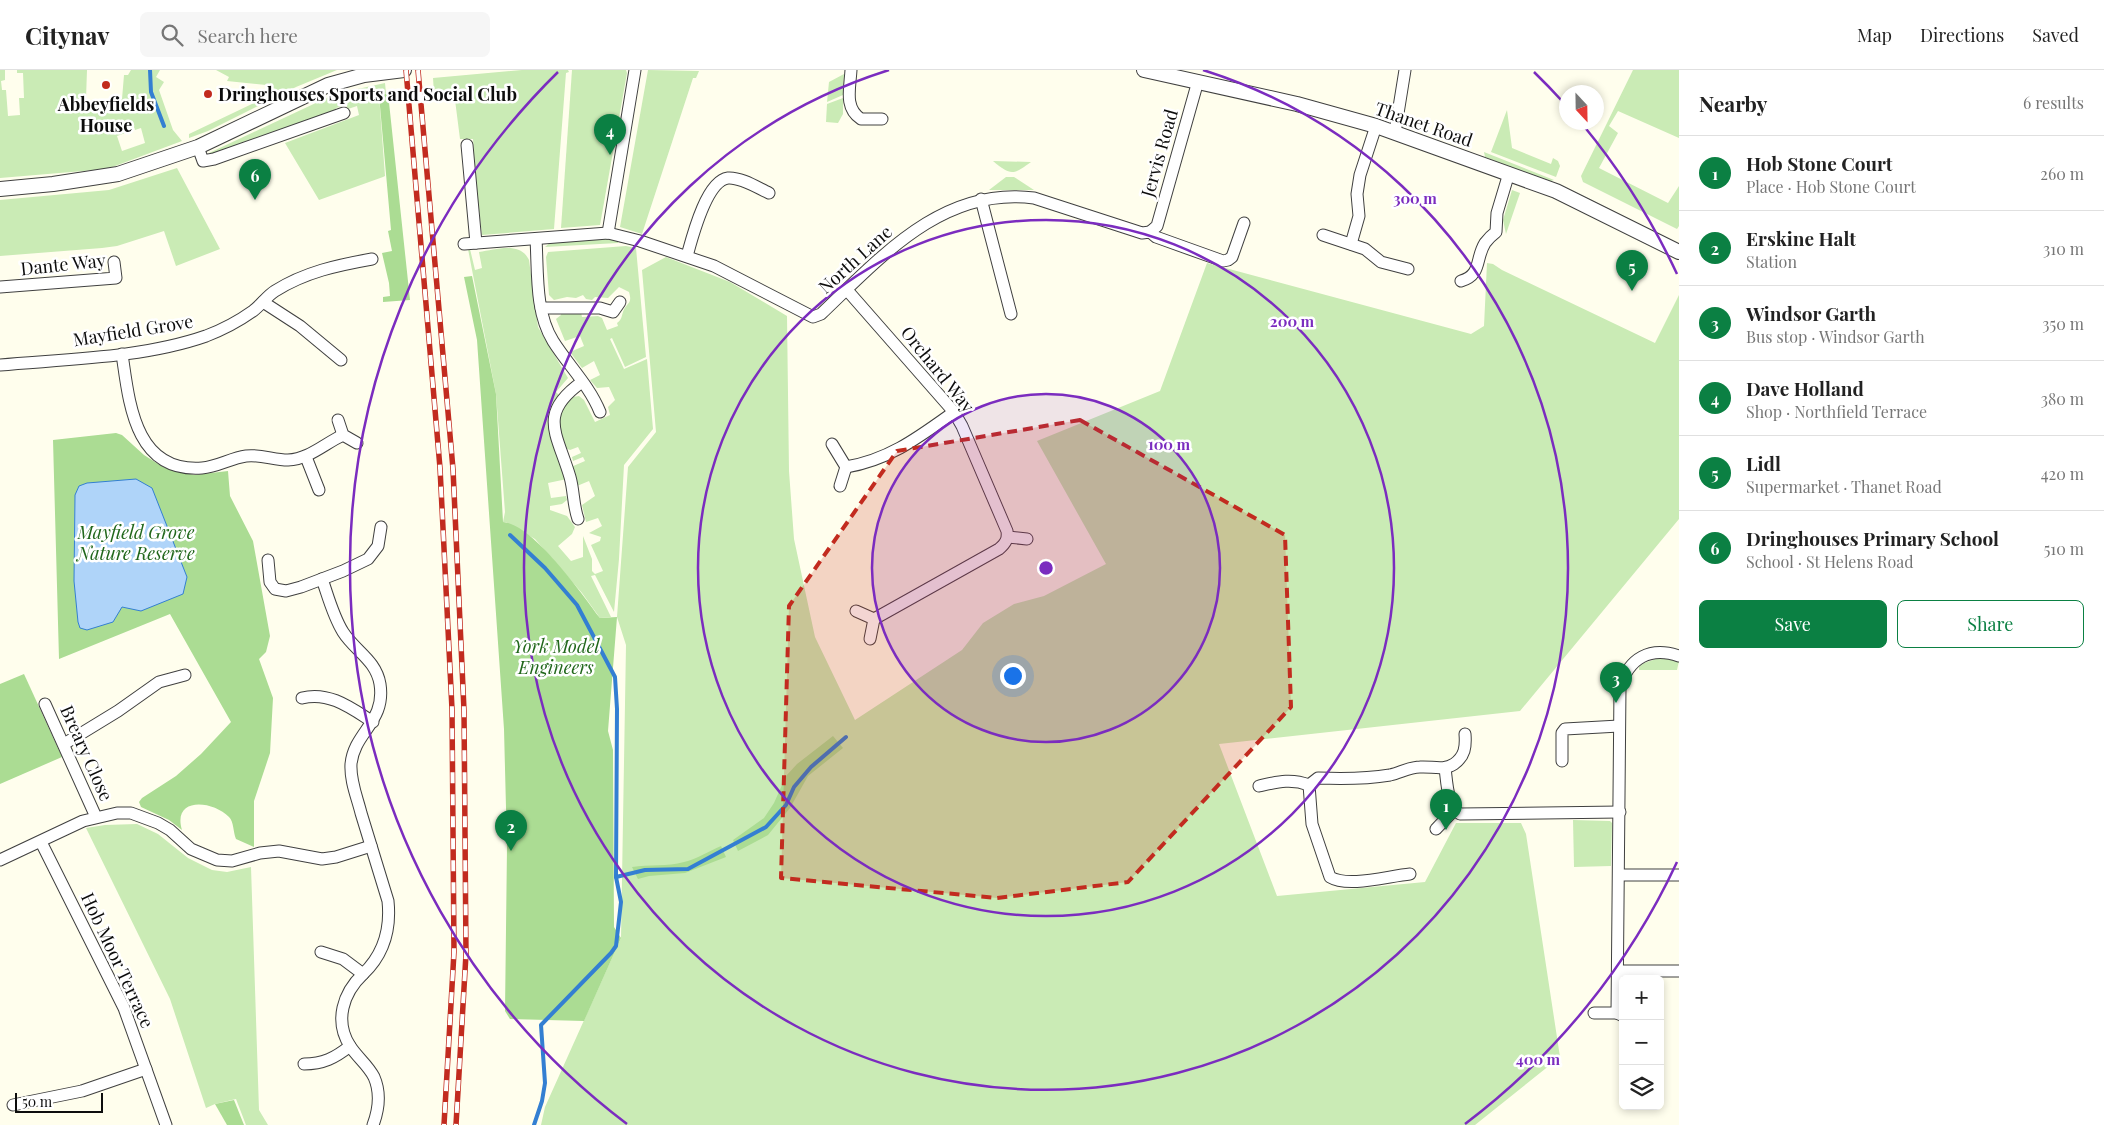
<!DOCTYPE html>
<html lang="en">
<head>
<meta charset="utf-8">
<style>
	body { margin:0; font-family:"Playfair Display",serif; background:#f6f6f6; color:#222 }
	.controls { position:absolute; right:15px; bottom:15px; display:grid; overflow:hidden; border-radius:8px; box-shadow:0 2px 8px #0003 }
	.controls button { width:45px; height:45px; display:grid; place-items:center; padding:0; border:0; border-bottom:1px solid #e0e0e0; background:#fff; color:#222; font:25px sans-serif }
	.compass { position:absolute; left:1559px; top:15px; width:45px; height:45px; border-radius:50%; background:#fff; box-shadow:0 2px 8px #0003; rotate:158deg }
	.scale { position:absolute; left:15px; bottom:12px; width:88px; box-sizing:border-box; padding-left:5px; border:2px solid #0d0d0d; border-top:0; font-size:14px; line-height:18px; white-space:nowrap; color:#0d0d0d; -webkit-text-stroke:4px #fff; paint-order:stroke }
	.you { position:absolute; left:1012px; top:605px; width:18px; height:18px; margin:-12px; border:4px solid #fff; border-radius:50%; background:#1a73e8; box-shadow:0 0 0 8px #1a73e833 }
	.badge { display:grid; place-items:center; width:32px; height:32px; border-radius:50%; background:#0b8043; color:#fff; font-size:16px; font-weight:700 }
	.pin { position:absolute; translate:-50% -41px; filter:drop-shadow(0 1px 2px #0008) }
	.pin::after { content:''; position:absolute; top:26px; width:18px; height:15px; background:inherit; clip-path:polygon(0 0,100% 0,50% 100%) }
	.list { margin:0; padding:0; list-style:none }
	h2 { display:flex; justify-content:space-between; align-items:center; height:65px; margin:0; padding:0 20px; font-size:21px }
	h2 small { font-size:16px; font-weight:400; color:#767676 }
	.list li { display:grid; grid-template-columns:32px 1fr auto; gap:15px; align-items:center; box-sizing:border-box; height:75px; padding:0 20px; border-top:1px solid #e0e0e0 }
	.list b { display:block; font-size:19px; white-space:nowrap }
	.list p { margin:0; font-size:16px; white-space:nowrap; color:#767676 }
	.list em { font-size:16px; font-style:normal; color:#767676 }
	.actions { display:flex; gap:10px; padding:15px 20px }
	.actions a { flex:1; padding:11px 0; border:1px solid #0b8043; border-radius:8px; text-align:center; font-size:18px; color:#0b8043 }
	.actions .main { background:#0b8043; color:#fff }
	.icon { flex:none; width:28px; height:28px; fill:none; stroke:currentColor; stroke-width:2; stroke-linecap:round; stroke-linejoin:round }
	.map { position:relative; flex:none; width:1679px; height:1055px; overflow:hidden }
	header { display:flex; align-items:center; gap:30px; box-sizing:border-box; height:70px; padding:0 25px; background:#fff; border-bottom:1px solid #e0e0e0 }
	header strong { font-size:24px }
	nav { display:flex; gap:28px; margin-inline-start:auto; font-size:18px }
	.search { width:350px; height:45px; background:#f6f6f6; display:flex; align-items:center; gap:12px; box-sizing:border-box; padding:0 18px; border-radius:8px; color:#767676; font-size:19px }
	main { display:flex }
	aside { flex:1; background:#fff }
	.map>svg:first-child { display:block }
	.green { fill:#caebb5; fill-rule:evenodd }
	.forest { fill:#abdc93; fill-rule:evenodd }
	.water { fill:#afd4f9; stroke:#337fd2 }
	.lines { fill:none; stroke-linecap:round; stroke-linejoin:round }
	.stream { stroke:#337fd2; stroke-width:4 }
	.minor-casing { stroke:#404040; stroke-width:13 }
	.tertiary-casing { stroke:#404040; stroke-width:16 }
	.minor { stroke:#fff; stroke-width:11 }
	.tertiary { stroke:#fff; stroke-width:14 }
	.rail-casing { stroke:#c22b1f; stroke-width:5.5 }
	.rail { stroke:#fff; stroke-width:4; stroke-dasharray:11; stroke-linecap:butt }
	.marked { fill:#c22b1f; fill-opacity:0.2; stroke:#c22b1f; stroke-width:4; stroke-dasharray:10 6; stroke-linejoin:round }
	.ring { fill:none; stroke:#7b2cbf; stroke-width:2.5 }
	.poi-dot { fill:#c22b1f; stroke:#fff; stroke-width:2 }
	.labels { text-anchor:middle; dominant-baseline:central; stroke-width:5; stroke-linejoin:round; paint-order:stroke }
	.poi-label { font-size:18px; font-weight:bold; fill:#0d0d0d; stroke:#fff; text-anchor:start }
	.street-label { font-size:18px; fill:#0d0d0d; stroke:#fff }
	.park-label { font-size:18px; font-style:italic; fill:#21671b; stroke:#fff }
	.centre { fill:#7b2cbf; stroke:#fff; stroke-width:2.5 }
	.ring-label { font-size:15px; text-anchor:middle; font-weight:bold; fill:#7b2cbf; stroke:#fff; stroke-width:5; stroke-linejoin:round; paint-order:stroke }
</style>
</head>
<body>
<header>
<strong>Citynav</strong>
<div class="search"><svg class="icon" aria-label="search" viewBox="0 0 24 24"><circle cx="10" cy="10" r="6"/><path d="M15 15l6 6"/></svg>Search here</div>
<nav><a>Map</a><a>Directions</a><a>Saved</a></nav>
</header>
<main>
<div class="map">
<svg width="1679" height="1055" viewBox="0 0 1679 1055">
	<rect width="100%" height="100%" fill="#fffeed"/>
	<g class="green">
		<path d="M 0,0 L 5,0 L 5,10 L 1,11 L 2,20 L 6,20 L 8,46 L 20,45 L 19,28 L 24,28 L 23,3 L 17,3 L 17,0 L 87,0 L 86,29 L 89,33 L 116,34 L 122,29 L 124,5 L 128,5 L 131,0 L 160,0 L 156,7 L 164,12 L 159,20 L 173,60 L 182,71 L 107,99 L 0,108 ZM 132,51 L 135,60 L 141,58 L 145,73 L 122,81 L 117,66 L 128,62 L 125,53 Z"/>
		<path d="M 216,0 L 337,0 L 296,17 L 208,61 L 189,68 L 189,64 L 254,33 L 256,22 L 266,23 L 266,15 L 227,11 L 229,7 Z"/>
		<path d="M 522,0 L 568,0 L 569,2 L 566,3 L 554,159 L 482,165 L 476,116 L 473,69 L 460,69 L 454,22 L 434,23 L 433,8 Z"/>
		<path d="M 572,0 L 626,0 L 627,3 L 600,155 L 561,158 Z"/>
		<path d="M 648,0 L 699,1 L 696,8 L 693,8 L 642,164 L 620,157 Z"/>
		<path d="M 1633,0 L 1679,0 L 1679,68 L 1618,41 L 1609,56 L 1618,63 L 1599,98 L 1668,133 L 1679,116 L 1679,156 L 1677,159 L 1583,112 L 1581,106 Z"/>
		<path d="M 844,4 L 843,25 L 827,32 L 829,12 Z"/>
		<path d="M 385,13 L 386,23 L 379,25 L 385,106 L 383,107 L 319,130 L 285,73 L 359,45 L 357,36 L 348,39 L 346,35 L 336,38 L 335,43 L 211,85 L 209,83 L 335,24 Z"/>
		<path d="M 843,28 L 843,44 L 838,53 L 826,52 L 827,34 Z"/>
		<path d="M 1507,40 L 1512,78 L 1551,94 L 1553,88 L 1558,91 L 1560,96 L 1556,107 L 1491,82 Z"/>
		<path d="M 1484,82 L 1554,110 L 1548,112 L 1485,87 Z"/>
		<path d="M 993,91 L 1031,92 C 1013,105 1011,106 993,91 Z"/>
		<path d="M 177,98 L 220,179 L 176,196 L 164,161 L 117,176 L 102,178 L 0,186 L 0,130 L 109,120 Z"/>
		<path d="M 1006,107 L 1014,107 L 1034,120 L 989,120 Z"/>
		<path d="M 1512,120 L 1520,123 L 1506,164 L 1503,150 Z"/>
		<path d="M 600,168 L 618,171 L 618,173 L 545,177 L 551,172 Z"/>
		<path d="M 626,176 L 636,178 L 646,287 L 625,297 L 612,268 L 610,269 L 624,299 L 647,289 L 653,359 L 624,395 L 619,489 L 614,542 L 595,505 L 591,506 L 611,547 L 600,548 L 582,523 L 535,469 L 506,452 L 503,452 L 505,442 L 496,324 L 468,179 L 470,179 L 475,200 L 482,198 L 479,182 C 496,180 520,171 529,190 L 538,257 L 568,308 L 556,322 L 559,325 L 554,332 L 567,409 L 548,413 L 551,428 L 566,426 L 567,430 L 562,434 L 550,436 L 550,440 L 567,446 L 575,457 L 572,464 L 558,476 L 571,491 L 583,487 L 583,466 L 592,489 L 592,501 L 595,504 L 603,501 L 591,475 L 600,471 L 601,467 L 589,463 L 602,456 L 598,448 L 586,452 L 582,435 L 595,426 L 589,411 L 577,416 L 571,397 L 585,391 L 583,387 L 573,391 L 572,387 L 581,383 L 578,377 L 570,380 L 565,378 C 556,350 557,350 571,325 L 573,327 L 579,326 L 584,330 L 595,352 L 610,345 L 608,337 L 615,330 L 609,317 L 597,318 L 590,310 L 600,305 L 594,291 L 582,298 L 570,282 L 584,276 L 580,266 L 565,271 L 556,249 L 561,245 L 561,242 L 581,242 L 582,247 L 598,246 L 602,248 L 607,260 L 618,256 L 617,253 C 622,249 621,248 623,242 C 626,232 633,235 629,222 L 619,217 L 608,228 L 595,227 L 592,230 L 586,229 L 583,225 L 576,228 L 567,227 L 554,230 L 549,225 L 546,187 L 548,182 Z"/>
		<path d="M 666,187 L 730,212 L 787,246 L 789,401 L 794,469 L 815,567 L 855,650 L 962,580 L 983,553 L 1014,534 L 1044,526 L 1106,494 L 1037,371 L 1160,321 L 1207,193 L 1471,264 L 1484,256 L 1487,193 L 1493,194 L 1502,200 L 1655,273 L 1679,225 L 1679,449 L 1520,641 L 1219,674 L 1277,826 L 1425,812 L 1456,753 L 1521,753 L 1526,764 L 1560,987 L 1475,1055 L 541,1055 L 545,1037 L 621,868 L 626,575 L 617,547 L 628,397 L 656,362 L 642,200 Z"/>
		<path d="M 1659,588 L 1666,588 L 1679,591 L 1677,600 L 1639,600 L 1639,597 L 1644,593 Z"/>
		<path d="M 1573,750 L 1610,751 L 1612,753 L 1611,796 L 1574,797 Z"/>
		<path d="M 137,754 L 158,764 L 188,788 L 212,800 L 227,802 L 251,797 L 259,1040 L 268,1055 L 246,1055 L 236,1029 L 215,1034 L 206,1038 L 170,929 L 86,758 L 105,755 Z"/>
	</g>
	<g class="forest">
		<path d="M 388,23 L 410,230 L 383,232 L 383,227 L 390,226 L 389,213 L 382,183 L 392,181 L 388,161 L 391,160 L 379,25 Z"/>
		<path d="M 472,206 L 496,324 L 503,452 C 533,454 582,524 600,548 L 617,547 L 608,661 L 613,680 L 614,857 L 621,868 L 584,951 L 510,949 L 505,941 L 507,777 L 504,659 L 477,270 L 464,207 Z"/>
		<path d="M 116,363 L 122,365 L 144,385 L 163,397 L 194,405 L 228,401 L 230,426 L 253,471 L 270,566 L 266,582 L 259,589 L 273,628 L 270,683 L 254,731 L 254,777 L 236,769 C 233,762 234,752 229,747 C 212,730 172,727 182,760 L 169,750 L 141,737 L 139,732 L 142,728 L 176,706 L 201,684 L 231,652 L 170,544 L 59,589 L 53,370 ZM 75,425 L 183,524 L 130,538 L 122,537 L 80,557 L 74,511 Z"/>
		<path d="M 24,604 L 62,687 L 0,714 L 0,614 Z"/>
		<path d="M 833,666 L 843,678 L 808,706 L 790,738 L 768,765 L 738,781 L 733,770 L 764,748 L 774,733 L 786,706 L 797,694 Z"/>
		<path d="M 721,776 L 726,787 L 685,803 L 649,806 L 638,809 L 632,797 C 649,794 667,797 684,792 C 697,789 709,781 721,776 Z"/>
		<path d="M 234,1030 L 244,1055 L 227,1055 L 215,1034 Z"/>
	</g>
	<path class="water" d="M 136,409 L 152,418 L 187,507 L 183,524 L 141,541 L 122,537 L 113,552 L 87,560 L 80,558 L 78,552 L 74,511 L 75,425 L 79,416 L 87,413 Z"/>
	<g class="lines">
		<g class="stream">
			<path d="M 150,0 L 151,22 L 164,56"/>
			<path d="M 510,465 L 545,498 L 577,535 L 615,607 L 617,639 L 616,807 L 621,832 L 616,876 L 611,883 L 541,955 L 545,1013 L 542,1031 L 534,1055"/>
			<path d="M 616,807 L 645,800 L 688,799 L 766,757 L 786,735 L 794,717 L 811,697 L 846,667"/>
		</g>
		<g class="minor-casing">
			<g id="minor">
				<path d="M 851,0 C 850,18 844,38 861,49 L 882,49"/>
				<path d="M 1395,62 L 1405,0"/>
				<path d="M 467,75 L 476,173"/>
				<path d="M 198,77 L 203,91 L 214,89 L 344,43"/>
				<path d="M 981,129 L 1011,244"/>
				<path d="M 1150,162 L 1157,156 L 1198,11"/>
				<path d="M 608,163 L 635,0"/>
				<path d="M 1323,165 L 1365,179 L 1381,192 L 1408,199"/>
				<path d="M 536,169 C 538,202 535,242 553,271 C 568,295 589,315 600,342"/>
				<path d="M 464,174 L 608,163 L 640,171 L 714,196 L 813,247 L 821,244 C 881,187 943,116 1034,128 L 1142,163 L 1150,162 L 1156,167 L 1223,191 L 1228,190 L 1232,187 L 1244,153"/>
				<path d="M 1351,174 L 1359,146 L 1357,124 L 1360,105 L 1376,56"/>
				<path d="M 687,186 C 692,168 706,111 728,108 C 741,107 758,118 769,123"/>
				<path d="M 1461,211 C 1482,205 1475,189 1485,173 C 1488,169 1492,165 1496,162 L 1497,143 L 1509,103"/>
				<path d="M 0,217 L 116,208 L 114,192"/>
				<path d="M 847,220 L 954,342 L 962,356 L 1007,461 C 1008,469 1006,473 999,479 L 874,549"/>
				<path d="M 263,232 L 300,256 L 341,290"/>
				<path d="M 541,238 L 600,238 L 613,242 L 620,232"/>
				<path d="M 122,284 C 129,331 134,403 202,398 C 217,397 231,388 246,386 C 260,384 274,390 288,390 C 309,389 324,374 343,365"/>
				<path d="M 0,295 C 66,289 143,288 206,266 C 222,260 239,251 253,241 C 261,235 267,226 275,221 C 305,202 338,195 372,189"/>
				<path d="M 338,350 L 343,365 L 357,373"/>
				<path d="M 832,374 L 846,397 L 840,416"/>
				<path d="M 306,387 L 319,420"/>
				<path d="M 846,397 C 889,390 919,367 954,342"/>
				<path d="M 578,449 C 573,435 574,421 570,407 C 557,363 537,344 582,312"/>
				<path d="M 1008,467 L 1027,469"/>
				<path d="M 268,490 L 270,512 L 275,519 L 286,521 L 301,517 L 343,501 L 368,489 L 378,476 L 381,457"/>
				<path d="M 856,541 L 874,549 L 870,569"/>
				<path d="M 302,628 C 329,621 351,638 373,652"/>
				<path d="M 45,634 L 96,747"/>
				<path d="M 64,674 L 118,641 L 159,612 L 185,605"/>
				<path d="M 1562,691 L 1562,663 L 1565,659 L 1619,656"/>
				<path d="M 1445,698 C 1447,712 1447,735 1460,744 L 1620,742"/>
				<path d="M 1259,716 C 1277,712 1291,708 1309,715"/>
				<path d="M 1436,759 L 1454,740"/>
				<path d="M 41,772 L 124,938 L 166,1055"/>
				<path d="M 0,790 L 83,751 L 117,743 L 131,743 L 158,753 L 170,760 L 191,779 L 217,790 L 232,791 L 260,783 L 279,781 L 322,789 L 336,787 L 371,776"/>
				<path d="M 1410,804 C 1388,806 1348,818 1330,807 L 1312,754 L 1309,715 L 1318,708 C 1342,709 1366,709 1390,705 C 1400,703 1409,697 1420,697 C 1432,696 1443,701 1454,694 C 1465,686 1466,677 1465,664"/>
				<path d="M 1619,805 L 1679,805"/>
				<path d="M 321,882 L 343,889 L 363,904 C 384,884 391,860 388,831 C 379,801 370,772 361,743 C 357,727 350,711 351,694 C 354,662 386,652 380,614 C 376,590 355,581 343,562 C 333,546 328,526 322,509"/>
				<path d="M 1618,901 L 1679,901"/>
				<path d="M 363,904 C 343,923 334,951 350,976 C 357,987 368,995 374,1007 C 381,1023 379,1039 373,1055"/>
				<path d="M 1594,943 L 1617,943"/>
				<path d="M 1623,946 L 1617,943 L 1620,617 C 1629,588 1650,576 1679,586"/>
				<path d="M 304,994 C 323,994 335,988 350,976"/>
				<path d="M 13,1035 L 82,1021 L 146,999"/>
			</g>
		</g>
		<g class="tertiary-casing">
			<g id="tertiary">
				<path d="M 1144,0 L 1297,34 L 1376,56 L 1556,121 L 1679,182"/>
				<path d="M 0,119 L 53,114 L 118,104 L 198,77 L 328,15 L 364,5 L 404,0"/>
			</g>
		</g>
		<use href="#minor" class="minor"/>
		<use href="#tertiary" class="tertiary"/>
		<g class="rail-casing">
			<g id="rail">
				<path d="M 406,0 L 440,398 L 452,639 L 454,882 L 444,1055"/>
				<path d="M 418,0 L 453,399 L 464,640 L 466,884 L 456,1055"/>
			</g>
		</g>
		<use href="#rail" class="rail"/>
	</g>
	<path class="marked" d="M 1080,350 L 1285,465 L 1291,637 L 1128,812 L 997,828 L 781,808 L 789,536 L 897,381 Z"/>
	<circle cx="1046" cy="498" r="174" fill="#7b2cbf" fill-opacity=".12"/>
	<g class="ring">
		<circle cx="1046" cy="498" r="174"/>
		<circle cx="1046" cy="498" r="348"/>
		<path d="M1203 0A522 522 0 1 1 889 0"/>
		<path d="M1677 792A696 696 0 0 1 1465 1054M627 1054A696 696 0 0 1 558 2M1534 2A696 696 0 0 1 1563 32M1583 55A696 696 0 0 1 1677 204"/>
	</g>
	<g class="poi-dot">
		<circle cx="106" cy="15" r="5"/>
		<circle cx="208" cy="24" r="5"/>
	</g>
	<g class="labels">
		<g class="poi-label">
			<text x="218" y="24">Dringhouses Sports and Social Club</text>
			<text x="106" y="34" text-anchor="middle">Abbeyfields<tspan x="106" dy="21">House</tspan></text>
		</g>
		<g class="street-label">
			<text transform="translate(1424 54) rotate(19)">Thanet Road</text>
			<text transform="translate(1159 83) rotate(-74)">Jervis Road</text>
			<text transform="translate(855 189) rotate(-42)">North Lane</text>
			<text transform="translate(63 194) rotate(-6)">Dante Way</text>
			<text transform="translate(133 260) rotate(-9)">Mayfield Grove</text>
			<text transform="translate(938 299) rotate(51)">Orchard Way</text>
			<text transform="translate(87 683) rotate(66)">Breary Close</text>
			<text transform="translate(118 890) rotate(65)">Hob Moor Terrace</text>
		</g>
		<g class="park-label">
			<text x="136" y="462">Mayfield Grove<tspan x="136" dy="21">Nature Reserve</tspan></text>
			<text x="556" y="576">York Model<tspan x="556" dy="21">Engineers</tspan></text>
		</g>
	</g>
	<circle cx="1046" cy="498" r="8" class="centre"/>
	<g class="ring-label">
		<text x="1415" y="134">300 m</text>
		<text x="1292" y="257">200 m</text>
		<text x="1169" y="380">100 m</text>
		<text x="1538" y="995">400 m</text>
	</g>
</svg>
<div class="controls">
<button>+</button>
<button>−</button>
<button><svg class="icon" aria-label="layers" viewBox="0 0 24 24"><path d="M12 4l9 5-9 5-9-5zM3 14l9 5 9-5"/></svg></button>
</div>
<svg class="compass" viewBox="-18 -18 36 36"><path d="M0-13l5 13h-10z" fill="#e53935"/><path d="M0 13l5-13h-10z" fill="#767676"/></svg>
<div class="scale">50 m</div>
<div class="you"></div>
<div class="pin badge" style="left:1446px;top:760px">1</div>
<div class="pin badge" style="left:511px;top:781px">2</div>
<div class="pin badge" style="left:1616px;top:633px">3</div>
<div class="pin badge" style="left:610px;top:85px">4</div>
<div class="pin badge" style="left:1632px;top:221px">5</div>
<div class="pin badge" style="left:255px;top:130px">6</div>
</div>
<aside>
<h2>Nearby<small>6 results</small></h2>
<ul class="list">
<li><span class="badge">1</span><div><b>Hob Stone Court</b><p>Place · Hob Stone Court</p></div><em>260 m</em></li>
<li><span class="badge">2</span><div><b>Erskine Halt</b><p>Station</p></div><em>310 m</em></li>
<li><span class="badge">3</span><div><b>Windsor Garth</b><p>Bus stop · Windsor Garth</p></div><em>350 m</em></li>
<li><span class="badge">4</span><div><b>Dave Holland</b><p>Shop · Northfield Terrace</p></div><em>380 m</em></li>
<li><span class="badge">5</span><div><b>Lidl</b><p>Supermarket · Thanet Road</p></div><em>420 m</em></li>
<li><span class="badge">6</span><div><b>Dringhouses Primary School</b><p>School · St Helens Road</p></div><em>510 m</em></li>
</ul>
<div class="actions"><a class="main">Save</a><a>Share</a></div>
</aside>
</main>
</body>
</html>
